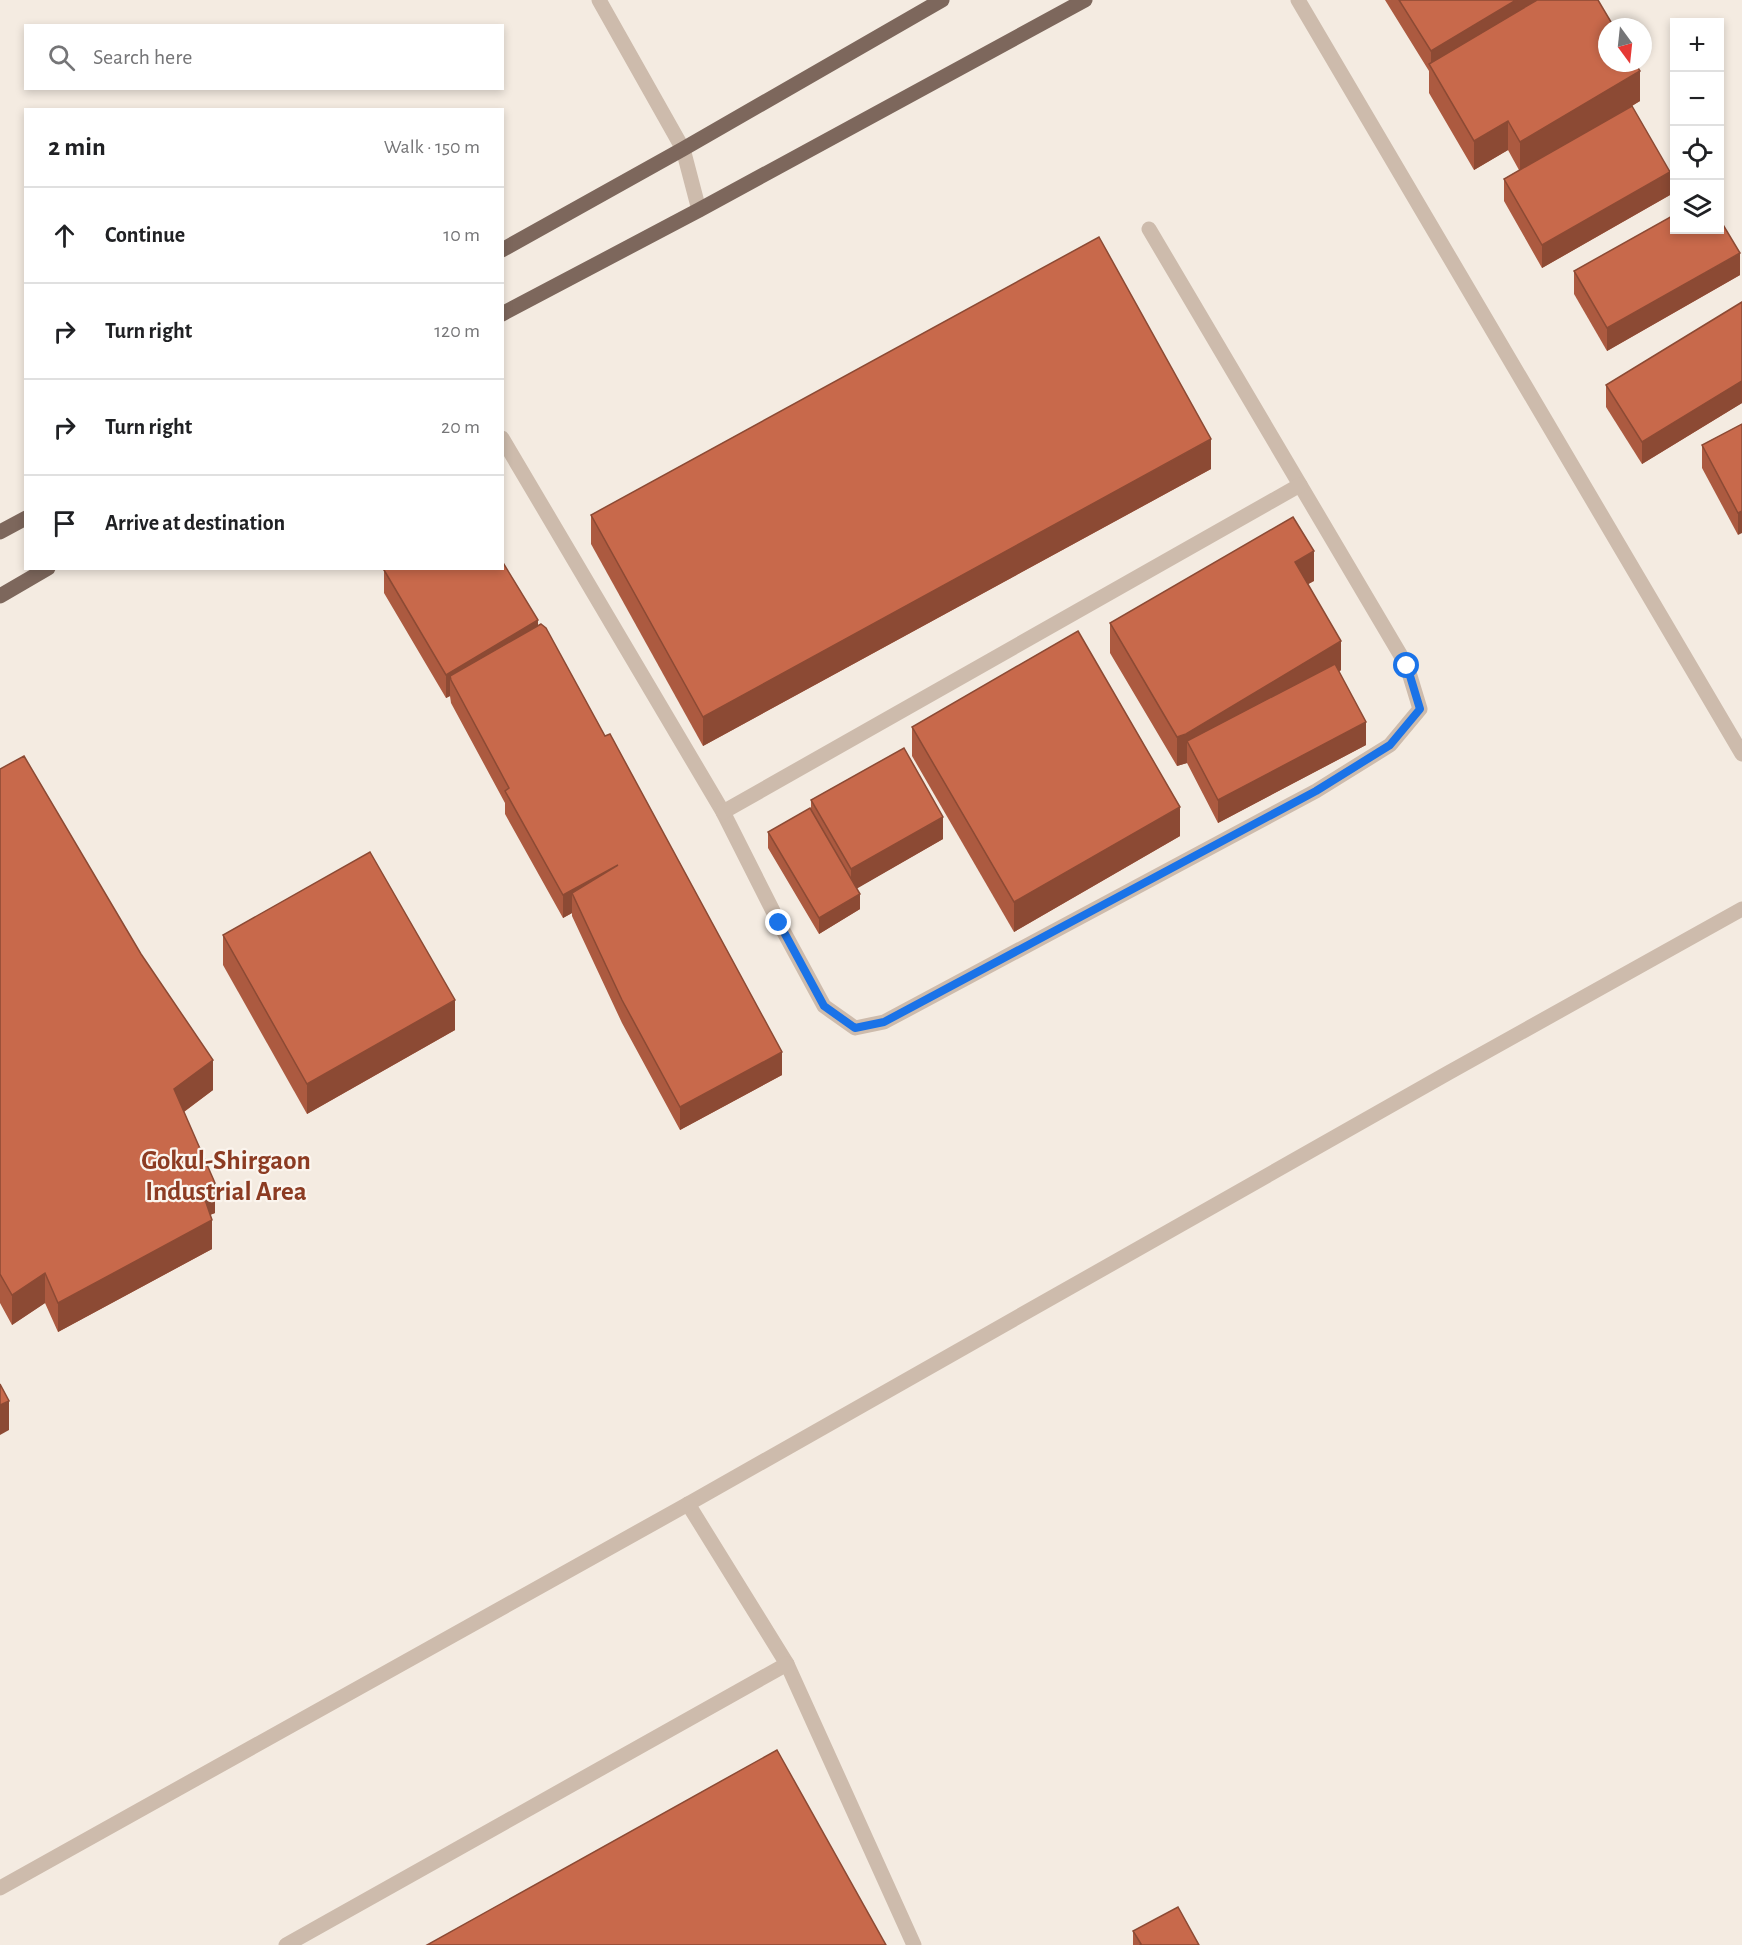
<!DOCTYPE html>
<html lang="en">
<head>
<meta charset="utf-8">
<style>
	body { margin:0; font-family:"Alegreya Sans",sans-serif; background:#f6f6f6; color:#202124 }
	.controls { position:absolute; right:18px; top:18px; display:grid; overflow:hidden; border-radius:0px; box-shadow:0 3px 9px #0003 }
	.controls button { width:54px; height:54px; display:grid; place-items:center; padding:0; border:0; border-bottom:2px solid #e0e0e0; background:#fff; color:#202124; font:30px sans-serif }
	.compass { position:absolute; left:1598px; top:18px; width:54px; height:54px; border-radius:50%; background:#fff; box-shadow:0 3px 9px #0003; rotate:165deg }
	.stop { position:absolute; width:18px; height:18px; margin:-14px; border:4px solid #1a73e8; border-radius:50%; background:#fff }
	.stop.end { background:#1a73e8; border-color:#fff; box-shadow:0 2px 6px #0008 }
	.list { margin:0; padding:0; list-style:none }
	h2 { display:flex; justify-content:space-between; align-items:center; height:78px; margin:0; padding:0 24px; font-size:26px }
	h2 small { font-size:20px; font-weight:400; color:#757577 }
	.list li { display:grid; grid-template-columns:39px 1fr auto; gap:18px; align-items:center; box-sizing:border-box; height:96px; padding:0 24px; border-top:2px solid #e0e0e0 }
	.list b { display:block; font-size:22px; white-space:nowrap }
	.list em { font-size:20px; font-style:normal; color:#757577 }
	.icon { flex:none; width:33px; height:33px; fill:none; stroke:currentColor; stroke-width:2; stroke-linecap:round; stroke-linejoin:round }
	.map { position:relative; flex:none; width:1742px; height:1945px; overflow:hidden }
	.search { position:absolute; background:#fff; box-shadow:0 3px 9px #0003; left:24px; top:24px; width:480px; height:66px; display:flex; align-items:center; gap:15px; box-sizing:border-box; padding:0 21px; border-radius:0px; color:#757577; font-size:22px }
	.panel { position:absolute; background:#fff; box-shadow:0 3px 9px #0003; left:24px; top:108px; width:480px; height:462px; border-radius:0px }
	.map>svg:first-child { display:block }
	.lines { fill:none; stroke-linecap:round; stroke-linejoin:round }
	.minor { stroke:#cdbbac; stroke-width:15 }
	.major { stroke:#7d675c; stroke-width:15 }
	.wall { fill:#ac5a40 }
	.shaded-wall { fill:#8c4a34 }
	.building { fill:#c8694b; stroke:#8c4a34; stroke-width:1.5 }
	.route { stroke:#1a73e8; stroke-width:8 }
	.labels { text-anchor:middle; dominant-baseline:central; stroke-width:4.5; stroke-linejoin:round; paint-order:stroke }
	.district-label { font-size:27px; font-weight:bold; fill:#8c3b22; stroke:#fbf5ee }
</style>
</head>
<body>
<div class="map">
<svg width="1742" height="1945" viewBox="0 0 1742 1945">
	<rect width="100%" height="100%" fill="#f4ebe1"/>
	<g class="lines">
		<g class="minor">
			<path d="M 599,0 L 683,149 L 699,210"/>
			<path d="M 1298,0 L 1742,754"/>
			<path d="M 502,438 L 723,812 L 779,923 L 824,1006 L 855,1028 L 884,1022 L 1316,791 L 1390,745 L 1420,709 L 1407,666 L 1149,229"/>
			<path d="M 723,812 L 1300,485"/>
			<path d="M 688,1504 L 787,1664 L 914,1945"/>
			<path d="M 0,1888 L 688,1504 L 1448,1073 L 1742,909"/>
			<path d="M 286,1945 L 787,1664"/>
		</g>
		<g class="major">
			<path d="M 502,250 L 683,149 L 942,0"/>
			<path d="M 502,314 L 699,210 L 1085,0"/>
			<path d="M 0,532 L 26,518"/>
			<path d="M 0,596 L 48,568"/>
		</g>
	</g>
	<g class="wall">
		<path d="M 1385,0 L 1598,0 L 1640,101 L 1632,106 L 1670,195 L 1542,268 L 1504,201 L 1504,179 L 1519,170 L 1508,150 L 1474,170 L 1429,93 L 1429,71 Z"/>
		<path d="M 1574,271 L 1740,275 L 1607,351 L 1574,294 Z"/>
		<path d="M 1742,302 L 1742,403 L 1642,464 L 1606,407 L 1606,385 Z"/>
		<path d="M 1742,424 L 1738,535 L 1702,468 L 1702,445 Z"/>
		<path d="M 1211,469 L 703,746 L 591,544 L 591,515 Z"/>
		<path d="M 384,570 L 538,625 L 782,1075 L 680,1130 L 622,1023 L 572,916 L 572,913 L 563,918 L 505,814 L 505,803 L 451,703 L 450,696 L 446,698 L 384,593 Z"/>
		<path d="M 1314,581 L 1308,584 L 1341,670 L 1339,672 L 1366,745 L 1218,823 L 1187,763 L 1177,766 L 1110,653 L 1110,623 Z"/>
		<path d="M 912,727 L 1180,836 L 1014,932 L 912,756 Z"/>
		<path d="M 0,769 L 213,1090 L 184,1112 L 215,1213 L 210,1215 L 212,1249 L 58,1332 L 45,1303 L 12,1325 L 0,1303 Z"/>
		<path d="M 811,800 L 943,839 L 857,888 L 860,909 L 819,934 L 768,848 L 768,832 L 811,810 Z"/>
		<path d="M 223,935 L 455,1030 L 307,1114 L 223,965 Z"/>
		<path d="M 1133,1931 L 1199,1945 L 1133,1945 Z"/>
	</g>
	<g class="shaded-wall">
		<path d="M 1516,0 L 1554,0 L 1431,67 L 1431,51 Z"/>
		<path d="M 1640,71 L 1640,101 L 1520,171 L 1520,142 Z"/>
		<path d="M 1508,121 L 1508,150 L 1474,170 L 1474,141 Z"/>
		<path d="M 1670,172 L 1670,195 L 1542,268 L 1542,245 Z"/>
		<path d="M 1740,253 L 1740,275 L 1607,351 L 1607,328 Z"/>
		<path d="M 1742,381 L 1742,403 L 1642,464 L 1642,442 Z"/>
		<path d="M 1211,439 L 1211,469 L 703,746 L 703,717 Z"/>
		<path d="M 1742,511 L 1742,533 L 1738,535 L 1738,513 Z"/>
		<path d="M 1314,551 L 1314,581 L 1295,591 L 1295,562 Z"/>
		<path d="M 538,620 L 538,643 L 450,676 L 450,696 L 446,698 L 446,675 Z"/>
		<path d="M 1341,641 L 1341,670 L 1196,758 L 1187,741 L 1187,763 L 1177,766 L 1177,737 Z"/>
		<path d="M 1366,722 L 1366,745 L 1218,823 L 1218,800 Z"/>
		<path d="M 1180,807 L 1180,836 L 1014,932 L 1014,902 Z"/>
		<path d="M 943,817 L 943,839 L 851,892 L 851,869 Z"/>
		<path d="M 618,865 L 572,893 L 572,913 L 563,918 L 563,895 Z"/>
		<path d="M 860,894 L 860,909 L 819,934 L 819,918 Z"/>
		<path d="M 455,1000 L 455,1030 L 307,1114 L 307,1084 Z"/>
		<path d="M 782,1052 L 782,1075 L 680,1130 L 680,1107 Z"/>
		<path d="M 213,1060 L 213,1090 L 174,1119 L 174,1089 Z"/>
		<path d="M 215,1183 L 215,1213 L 201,1218 L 201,1188 Z"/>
		<path d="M 212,1220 L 212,1249 L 58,1332 L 58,1303 Z"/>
		<path d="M 45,1273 L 45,1303 L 12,1325 L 12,1295 Z"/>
		<path d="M 9,1401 L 9,1430 L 0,1435 L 0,1405 Z"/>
	</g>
	<g class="building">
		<path d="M 1399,0 L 1516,0 L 1431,51 Z"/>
		<path d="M 1537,0 L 1598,0 L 1614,27 L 1607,27 L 1607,63 L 1635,63 L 1640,71 L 1520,142 L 1508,121 L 1474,141 L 1429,64 Z"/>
		<path d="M 1632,106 L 1670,172 L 1542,245 L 1504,179 Z"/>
		<path d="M 1674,215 L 1674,230 L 1719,230 L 1719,218 L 1740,253 L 1607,328 L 1574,271 Z"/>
		<path d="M 1099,237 L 1211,439 L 703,717 L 591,515 Z"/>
		<path d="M 1742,302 L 1742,381 L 1642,442 L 1606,385 Z"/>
		<path d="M 1742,424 L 1742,511 L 1738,513 L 1702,445 Z"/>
		<path d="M 1293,517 L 1314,551 L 1295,562 L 1341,641 L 1186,734 L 1177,737 L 1110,623 Z"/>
		<path d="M 502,561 L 538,620 L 446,675 L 384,570 L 386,568 L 502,568 Z"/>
		<path d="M 541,624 L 546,628 L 605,736 L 610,734 L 782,1052 L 680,1107 L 622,1000 L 572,893 L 618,865 L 563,895 L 505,791 L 509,788 L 451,680 L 450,676 Z"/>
		<path d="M 1078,631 L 1180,807 L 1014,902 L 912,727 Z"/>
		<path d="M 1335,664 L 1366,722 L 1218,800 L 1187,741 Z"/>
		<path d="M 904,748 L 943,817 L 851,869 L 811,800 Z"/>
		<path d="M 24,756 L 141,954 L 213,1060 L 174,1089 L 215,1183 L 201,1188 L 212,1220 L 58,1303 L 45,1273 L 12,1295 L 0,1274 L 0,769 Z"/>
		<path d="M 810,808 L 860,894 L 819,918 L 768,832 Z"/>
		<path d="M 370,852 L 455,1000 L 307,1084 L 223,935 Z"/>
		<path d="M 0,1384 L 9,1401 L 0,1405 Z"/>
		<path d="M 777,1750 L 886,1945 L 427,1945 Z"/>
		<path d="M 1178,1907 L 1199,1945 L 1140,1945 L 1141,1944 L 1133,1931 Z"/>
	</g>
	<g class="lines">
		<path class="route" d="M 779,923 L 824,1006 L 855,1028 L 884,1022 L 1316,791 L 1390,745 L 1420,709 L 1407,666"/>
	</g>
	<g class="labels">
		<g class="district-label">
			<text x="226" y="1160">Gokul-Shirgaon<tspan x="226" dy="31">Industrial Area</tspan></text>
		</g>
	</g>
</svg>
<div class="controls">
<button>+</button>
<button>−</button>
<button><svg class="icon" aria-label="locate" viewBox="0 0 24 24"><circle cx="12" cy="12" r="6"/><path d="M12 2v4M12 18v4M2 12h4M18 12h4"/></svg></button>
<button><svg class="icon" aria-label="layers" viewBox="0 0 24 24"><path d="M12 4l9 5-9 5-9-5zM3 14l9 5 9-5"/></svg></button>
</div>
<svg class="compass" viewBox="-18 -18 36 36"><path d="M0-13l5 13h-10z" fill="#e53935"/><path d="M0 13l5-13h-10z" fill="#757577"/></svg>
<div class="stop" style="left:1407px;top:666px"></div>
<div class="stop end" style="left:779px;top:923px"></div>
<div class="search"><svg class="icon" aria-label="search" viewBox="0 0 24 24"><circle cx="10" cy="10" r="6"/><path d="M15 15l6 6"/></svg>Search here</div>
<section class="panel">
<h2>2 min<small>Walk · 150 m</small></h2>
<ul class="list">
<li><svg class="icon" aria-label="ahead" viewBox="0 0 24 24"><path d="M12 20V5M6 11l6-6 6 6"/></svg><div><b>Continue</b></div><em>10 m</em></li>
<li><svg class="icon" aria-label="right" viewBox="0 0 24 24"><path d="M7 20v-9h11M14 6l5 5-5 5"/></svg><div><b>Turn right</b></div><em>120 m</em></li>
<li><svg class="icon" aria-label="right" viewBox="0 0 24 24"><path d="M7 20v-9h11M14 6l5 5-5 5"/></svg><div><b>Turn right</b></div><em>20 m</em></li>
<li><svg class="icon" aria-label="arrive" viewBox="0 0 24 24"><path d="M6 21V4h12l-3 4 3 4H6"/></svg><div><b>Arrive at destination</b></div></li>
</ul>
</section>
</div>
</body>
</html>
